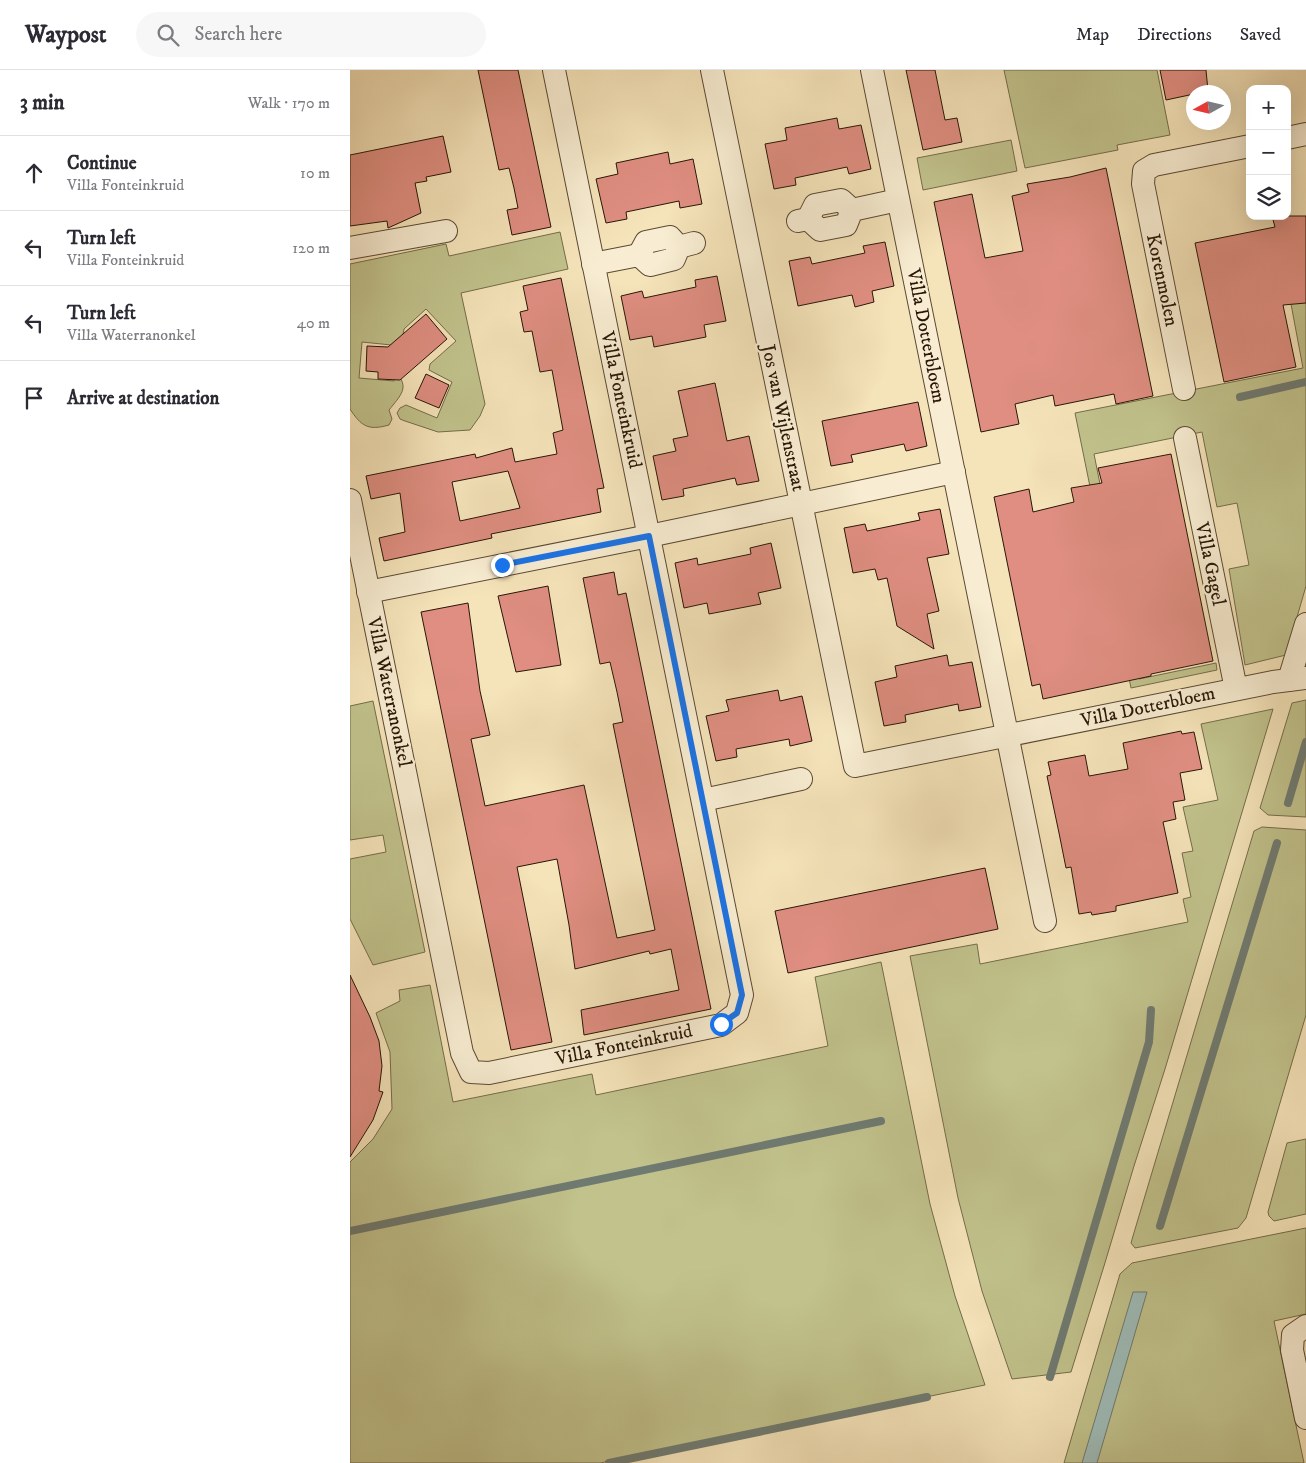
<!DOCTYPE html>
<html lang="en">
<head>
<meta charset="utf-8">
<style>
	body { margin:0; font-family:"IM FELL DW Pica",serif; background:#f7f7f7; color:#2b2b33 }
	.controls { position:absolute; right:15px; top:15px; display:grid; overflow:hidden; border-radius:10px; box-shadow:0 5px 20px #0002 }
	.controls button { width:45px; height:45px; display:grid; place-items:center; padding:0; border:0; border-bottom:1px solid #e1e1e2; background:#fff; color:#2b2b33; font:25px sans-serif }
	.compass { position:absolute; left:836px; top:15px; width:45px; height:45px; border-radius:50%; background:#fff; box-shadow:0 5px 20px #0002; rotate:262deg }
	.stop { position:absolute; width:15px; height:15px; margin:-11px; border:4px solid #1a73e8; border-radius:50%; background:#fff }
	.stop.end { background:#1a73e8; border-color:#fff; box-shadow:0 1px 5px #0008 }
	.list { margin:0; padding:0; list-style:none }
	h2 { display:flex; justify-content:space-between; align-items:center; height:65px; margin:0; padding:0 20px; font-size:21px }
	h2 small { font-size:16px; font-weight:400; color:#7c7c81 }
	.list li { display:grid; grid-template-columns:32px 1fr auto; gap:15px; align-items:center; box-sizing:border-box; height:75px; padding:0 20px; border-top:1px solid #e1e1e2 }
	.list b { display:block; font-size:19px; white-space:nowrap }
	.list p { margin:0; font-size:16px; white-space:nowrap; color:#7c7c81 }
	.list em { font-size:16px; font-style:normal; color:#7c7c81 }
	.icon { flex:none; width:28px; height:28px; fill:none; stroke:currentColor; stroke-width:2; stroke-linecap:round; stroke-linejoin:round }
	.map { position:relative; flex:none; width:956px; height:1393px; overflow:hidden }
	header { display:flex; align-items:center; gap:30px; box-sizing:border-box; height:70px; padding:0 25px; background:#fff; border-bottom:1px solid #e1e1e2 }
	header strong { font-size:24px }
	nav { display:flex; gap:28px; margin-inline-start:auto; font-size:18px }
	.search { width:350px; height:45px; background:#f7f7f7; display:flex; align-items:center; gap:12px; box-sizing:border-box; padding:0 18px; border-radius:28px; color:#7c7c81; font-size:19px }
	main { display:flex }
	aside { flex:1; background:#fff }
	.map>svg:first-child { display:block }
	.green { fill:#c1c28c; stroke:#746c4a }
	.water { fill:#9fbcb8; stroke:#6f7a71 }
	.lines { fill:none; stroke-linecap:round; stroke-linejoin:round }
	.stream { stroke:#6f7a71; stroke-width:8 }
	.building { fill:#df8e81; stroke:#281607; fill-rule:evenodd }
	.minor-casing { stroke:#5b4934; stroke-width:24 }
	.minor { stroke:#f8edd2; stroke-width:22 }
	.route { stroke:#1a73e8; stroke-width:6 }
	.labels { text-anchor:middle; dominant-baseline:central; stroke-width:4.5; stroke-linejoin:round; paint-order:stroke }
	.street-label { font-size:19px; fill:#281607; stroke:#f8edd2 }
</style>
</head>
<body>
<header>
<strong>Waypost</strong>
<div class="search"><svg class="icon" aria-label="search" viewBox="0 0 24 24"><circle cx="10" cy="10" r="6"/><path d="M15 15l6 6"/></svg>Search here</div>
<nav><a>Map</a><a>Directions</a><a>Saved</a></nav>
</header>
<main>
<aside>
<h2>3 min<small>Walk · 170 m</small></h2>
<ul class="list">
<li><svg class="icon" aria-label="ahead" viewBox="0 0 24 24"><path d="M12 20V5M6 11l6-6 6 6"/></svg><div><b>Continue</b><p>Villa Fonteinkruid</p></div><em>10 m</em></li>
<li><svg class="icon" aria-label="left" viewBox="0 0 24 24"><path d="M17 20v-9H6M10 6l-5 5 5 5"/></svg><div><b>Turn left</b><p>Villa Fonteinkruid</p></div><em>120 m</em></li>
<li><svg class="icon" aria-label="left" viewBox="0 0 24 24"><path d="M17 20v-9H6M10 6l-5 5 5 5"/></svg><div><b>Turn left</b><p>Villa Waterranonkel</p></div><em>40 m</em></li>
<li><svg class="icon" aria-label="arrive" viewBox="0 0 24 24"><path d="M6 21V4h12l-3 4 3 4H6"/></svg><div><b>Arrive at destination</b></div></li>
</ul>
</aside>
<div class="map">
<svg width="956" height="1393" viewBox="0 0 956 1393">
	<rect width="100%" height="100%" fill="#f5e3b9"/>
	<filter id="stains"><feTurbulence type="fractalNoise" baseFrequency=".004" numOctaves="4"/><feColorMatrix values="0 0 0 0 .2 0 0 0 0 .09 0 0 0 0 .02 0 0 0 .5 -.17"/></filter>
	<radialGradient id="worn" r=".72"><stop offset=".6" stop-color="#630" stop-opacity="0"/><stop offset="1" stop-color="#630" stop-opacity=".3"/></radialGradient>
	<g class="green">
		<path d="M 654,0 L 807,0 L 820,65 L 767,75 L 768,80 L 675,98 Z"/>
		<path d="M 661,70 L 667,101 L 573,120 L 567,88 Z"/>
		<path d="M 210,162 L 218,199 L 111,223 L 135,334 L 130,346 L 120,360 L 88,362 L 55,351 L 50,349 L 47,343 L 50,338 L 56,335 L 87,348 L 102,312 L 79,300 L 80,294 L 106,271 L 76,239 L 54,259 L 51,276 L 12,272 L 9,308 L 44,311 L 45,302 C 61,317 50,326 39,340 L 42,349 L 39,355 C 18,361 11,356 0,339 L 0,194 L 96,174 L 99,186 Z"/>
		<path d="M 956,197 L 956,516 L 936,585 L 895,595 L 879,499 L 899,495 L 887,433 L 867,437 L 852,362 L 744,384 L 789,609 L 866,593 L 867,600 L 781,618 L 725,343 L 953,298 L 935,202 Z"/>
		<path d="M 956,630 L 956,747 L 918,745 L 910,738 L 942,633 Z"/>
		<path d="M 23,631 L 75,882 L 23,895 L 0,849 L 0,789 L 36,782 L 33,765 L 0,770 L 0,636 Z"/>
		<path d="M 923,639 L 815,999 L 784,1096 L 754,1196 L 721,1302 L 662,1309 L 632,1221 L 608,1128 L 560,886 L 627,874 L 630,894 L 838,852 L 833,829 L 841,827 L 832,783 L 843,781 L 833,737 L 868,730 L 851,654 Z"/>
		<path d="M 912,757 L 956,760 L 956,945 L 896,1148 L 888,1158 L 785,1178 L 781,1173 L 783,1166 L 904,761 Z"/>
		<path d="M 531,892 L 580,1134 L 605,1226 L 635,1315 L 250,1393 L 0,1393 L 0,1092 L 23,1069 L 42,1039 L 40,982 L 26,943 L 50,931 L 49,920 L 80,915 L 103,1032 L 242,1004 L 246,1025 L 478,976 L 465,907 Z"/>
		<path d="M 956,1069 L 956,1144 L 924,1151 L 919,1146 L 918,1142 L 937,1073 Z"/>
		<path d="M 956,1158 L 956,1244 L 924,1251 L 954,1393 L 714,1393 L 770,1204 L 782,1193 Z"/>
	</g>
	<path class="water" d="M 783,1222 L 797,1222 L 747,1393 L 732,1393 Z"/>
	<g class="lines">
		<g class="stream">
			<path d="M 890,327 L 956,312"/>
			<path d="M 938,733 L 956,672"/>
			<path d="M 810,1156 L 927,773"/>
			<path d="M 0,1161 L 531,1051"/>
			<path d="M 700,1307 L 799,972 L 801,940"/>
			<path d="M 259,1393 L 577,1327"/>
		</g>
	</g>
	<g class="building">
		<path d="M 128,0 L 168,0 L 201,157 L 162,165 L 157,140 L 168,138 L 164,118 L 159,98 L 149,100 Z"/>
		<path d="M 556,0 L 585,0 L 595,50 L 607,48 L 612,72 L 573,80 Z"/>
		<path d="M 810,0 L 856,0 L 858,21 L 844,22 L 844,24 L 816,30 Z"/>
		<path d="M 487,48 L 489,59 L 511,55 L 521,99 L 499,104 L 497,97 L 445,108 L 446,115 L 424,119 L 415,74 L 437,70 L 435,58 Z"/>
		<path d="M 93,66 L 101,102 L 76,107 L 77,111 L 65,113 L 71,143 L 38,158 L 37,151 L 0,156 L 0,85 Z"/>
		<path d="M 318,82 L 320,94 L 343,89 L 352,134 L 330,138 L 329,131 L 276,142 L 277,149 L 256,153 L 246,109 L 268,104 L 266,93 Z"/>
		<path d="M 756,98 L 803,326 L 766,334 L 764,324 L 705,336 L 703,325 L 665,334 L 669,354 L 631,362 L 584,132 L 622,124 L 635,188 L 673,181 L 662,126 L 679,122 L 677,114 L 720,107 Z"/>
		<path d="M 922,146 L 956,146 L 956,233 L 933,235 L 946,297 L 874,312 L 845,173 L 925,157 Z"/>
		<path d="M 535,172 L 544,216 L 522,221 L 524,232 L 505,237 L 502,225 L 448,236 L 439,191 L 460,187 L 462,194 L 515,183 L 513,176 Z"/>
		<path d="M 367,206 L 376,251 L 354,255 L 356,267 L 304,277 L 302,266 L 280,270 L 271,226 L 292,221 L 294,228 L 346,217 L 345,210 Z"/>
		<path d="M 211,208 L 254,418 L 247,419 L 251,442 L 141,464 L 142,468 L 34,491 L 29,468 L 55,462 L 50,423 L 21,429 L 16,406 L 125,384 L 126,388 L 162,378 L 165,392 L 207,384 L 203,363 L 213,360 L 202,300 L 190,302 L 182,261 L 174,262 L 170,242 L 178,240 L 173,216 ZM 158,401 L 170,438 L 110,451 L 102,412 Z"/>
		<path d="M 76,244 L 97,269 L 50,310 L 28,309 L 28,302 L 16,301 L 17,276 L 38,277 Z"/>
		<path d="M 76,304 L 99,315 L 89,338 L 65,328 Z"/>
		<path d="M 365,313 L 377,371 L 399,366 L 409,411 L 387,415 L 385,408 L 333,419 L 334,426 L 312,430 L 303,386 L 326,381 L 323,369 L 338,366 L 328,321 Z"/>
		<path d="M 568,332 L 577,376 L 556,381 L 554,374 L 501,385 L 503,392 L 481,396 L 472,351 Z"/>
		<path d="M 821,384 L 863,591 L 801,604 L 801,606 L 693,629 L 690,614 L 682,616 L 644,427 L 679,419 L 683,442 L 724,432 L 721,418 L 752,413 L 748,398 Z"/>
		<path d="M 590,439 L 599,484 L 577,488 L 589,541 L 577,544 L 584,579 L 547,556 L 537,508 L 528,510 L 525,499 L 503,503 L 494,458 L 515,454 L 517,461 L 570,450 L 568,443 Z"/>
		<path d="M 421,473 L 431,518 L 408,523 L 411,534 L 359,544 L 357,533 L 334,538 L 325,493 L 347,488 L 348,495 L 401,484 L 400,478 Z"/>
		<path d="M 264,502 L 268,525 L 276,523 L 361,939 L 234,965 L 231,940 L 329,920 L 321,879 L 300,884 L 299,881 L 225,899 L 219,855 L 207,789 L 167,797 L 202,972 L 161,980 L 71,542 L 118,533 L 130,621 L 140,665 L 121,669 L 135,736 L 234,715 L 267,868 L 305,860 L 263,654 L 273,652 L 267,622 L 260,592 L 250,594 L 233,508 Z"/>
		<path d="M 198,516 L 211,595 L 166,602 L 148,526 Z"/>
		<path d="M 597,585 L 599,596 L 622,592 L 631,637 L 609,641 L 608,634 L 555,645 L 556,652 L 534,656 L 525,612 L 547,607 L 545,596 Z"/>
		<path d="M 428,620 L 430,631 L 452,626 L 462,671 L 440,676 L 439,669 L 386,679 L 387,687 L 366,691 L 356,646 L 379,641 L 376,630 Z"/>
		<path d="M 831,661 L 832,664 L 844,662 L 852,699 L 830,703 L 835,730 L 823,732 L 826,749 L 813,752 L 828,823 L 766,836 L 766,841 L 742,845 L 741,842 L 729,844 L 721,797 L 716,798 L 709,763 L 697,706 L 701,705 L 698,692 L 735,685 L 739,706 L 778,699 L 773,673 Z"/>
		<path d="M 635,798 L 648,859 L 438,903 L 425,841 Z"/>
		<path d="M 0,905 L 20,947 L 29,971 L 32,996 L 29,1021 L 33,1022 L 23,1050 L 0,1087 Z"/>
	</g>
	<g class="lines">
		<g class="minor-casing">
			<g id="minor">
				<path d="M 362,0 L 505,696 L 923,612 L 956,608"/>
				<path d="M 522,0 L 695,851"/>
				<path d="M 937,68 L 956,64"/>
				<path d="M 458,149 L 465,135 L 491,130 L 502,140"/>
				<path d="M 448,151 L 458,149 L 470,160 L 496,155 L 502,140 L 548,130"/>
				<path d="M 0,178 L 96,161"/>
				<path d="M 289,185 L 296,172 L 320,167 L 329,177"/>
				<path d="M 243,194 L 289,185 L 300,195 L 324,189 L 329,177 L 344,173"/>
				<path d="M 834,319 L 793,114 L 794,101 L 804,95 L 900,76"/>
				<path d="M 835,368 L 886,619"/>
				<path d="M 0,430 L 112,983 L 121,1002 L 139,1003 L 371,955 L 387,943 L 392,925 L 204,0"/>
				<path d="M 18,522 L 299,466 L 604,402"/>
				<path d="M 939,610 L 956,554"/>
				<path d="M 353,730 L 451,709"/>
				<path d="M 956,1256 L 943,1265 L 942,1280 L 956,1348"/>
			</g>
		</g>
		<use href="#minor" class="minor"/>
	</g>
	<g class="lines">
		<path class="route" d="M 152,495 L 299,466 L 392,925 L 387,943 L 371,954"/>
	</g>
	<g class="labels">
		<g class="street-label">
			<text transform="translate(812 210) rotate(78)">Korenmolen</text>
			<text transform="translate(576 266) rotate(79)">Villa Dotterbloem</text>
			<text transform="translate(271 330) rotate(78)">Villa Fonteinkruid</text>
			<text transform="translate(433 348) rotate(78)">Jos van Wijlenstraat</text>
			<text transform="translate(860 494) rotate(78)">Villa Gagel</text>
			<text transform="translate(39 622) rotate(78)">Villa Waterranonkel</text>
			<text transform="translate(798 637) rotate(-12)">Villa Dotterbloem</text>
			<text transform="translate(274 975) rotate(-12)">Villa Fonteinkruid</text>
		</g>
	</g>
	<rect width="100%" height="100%" filter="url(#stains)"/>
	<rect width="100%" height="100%" fill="url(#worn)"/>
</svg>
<div class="controls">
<button>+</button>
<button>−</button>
<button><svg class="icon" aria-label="layers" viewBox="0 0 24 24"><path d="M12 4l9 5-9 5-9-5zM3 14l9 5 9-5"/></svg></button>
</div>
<svg class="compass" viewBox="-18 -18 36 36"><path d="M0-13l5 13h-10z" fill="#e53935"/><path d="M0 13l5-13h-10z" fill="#7c7c81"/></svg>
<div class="stop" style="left:371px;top:954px"></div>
<div class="stop end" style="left:152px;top:495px"></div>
</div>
</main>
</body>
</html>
